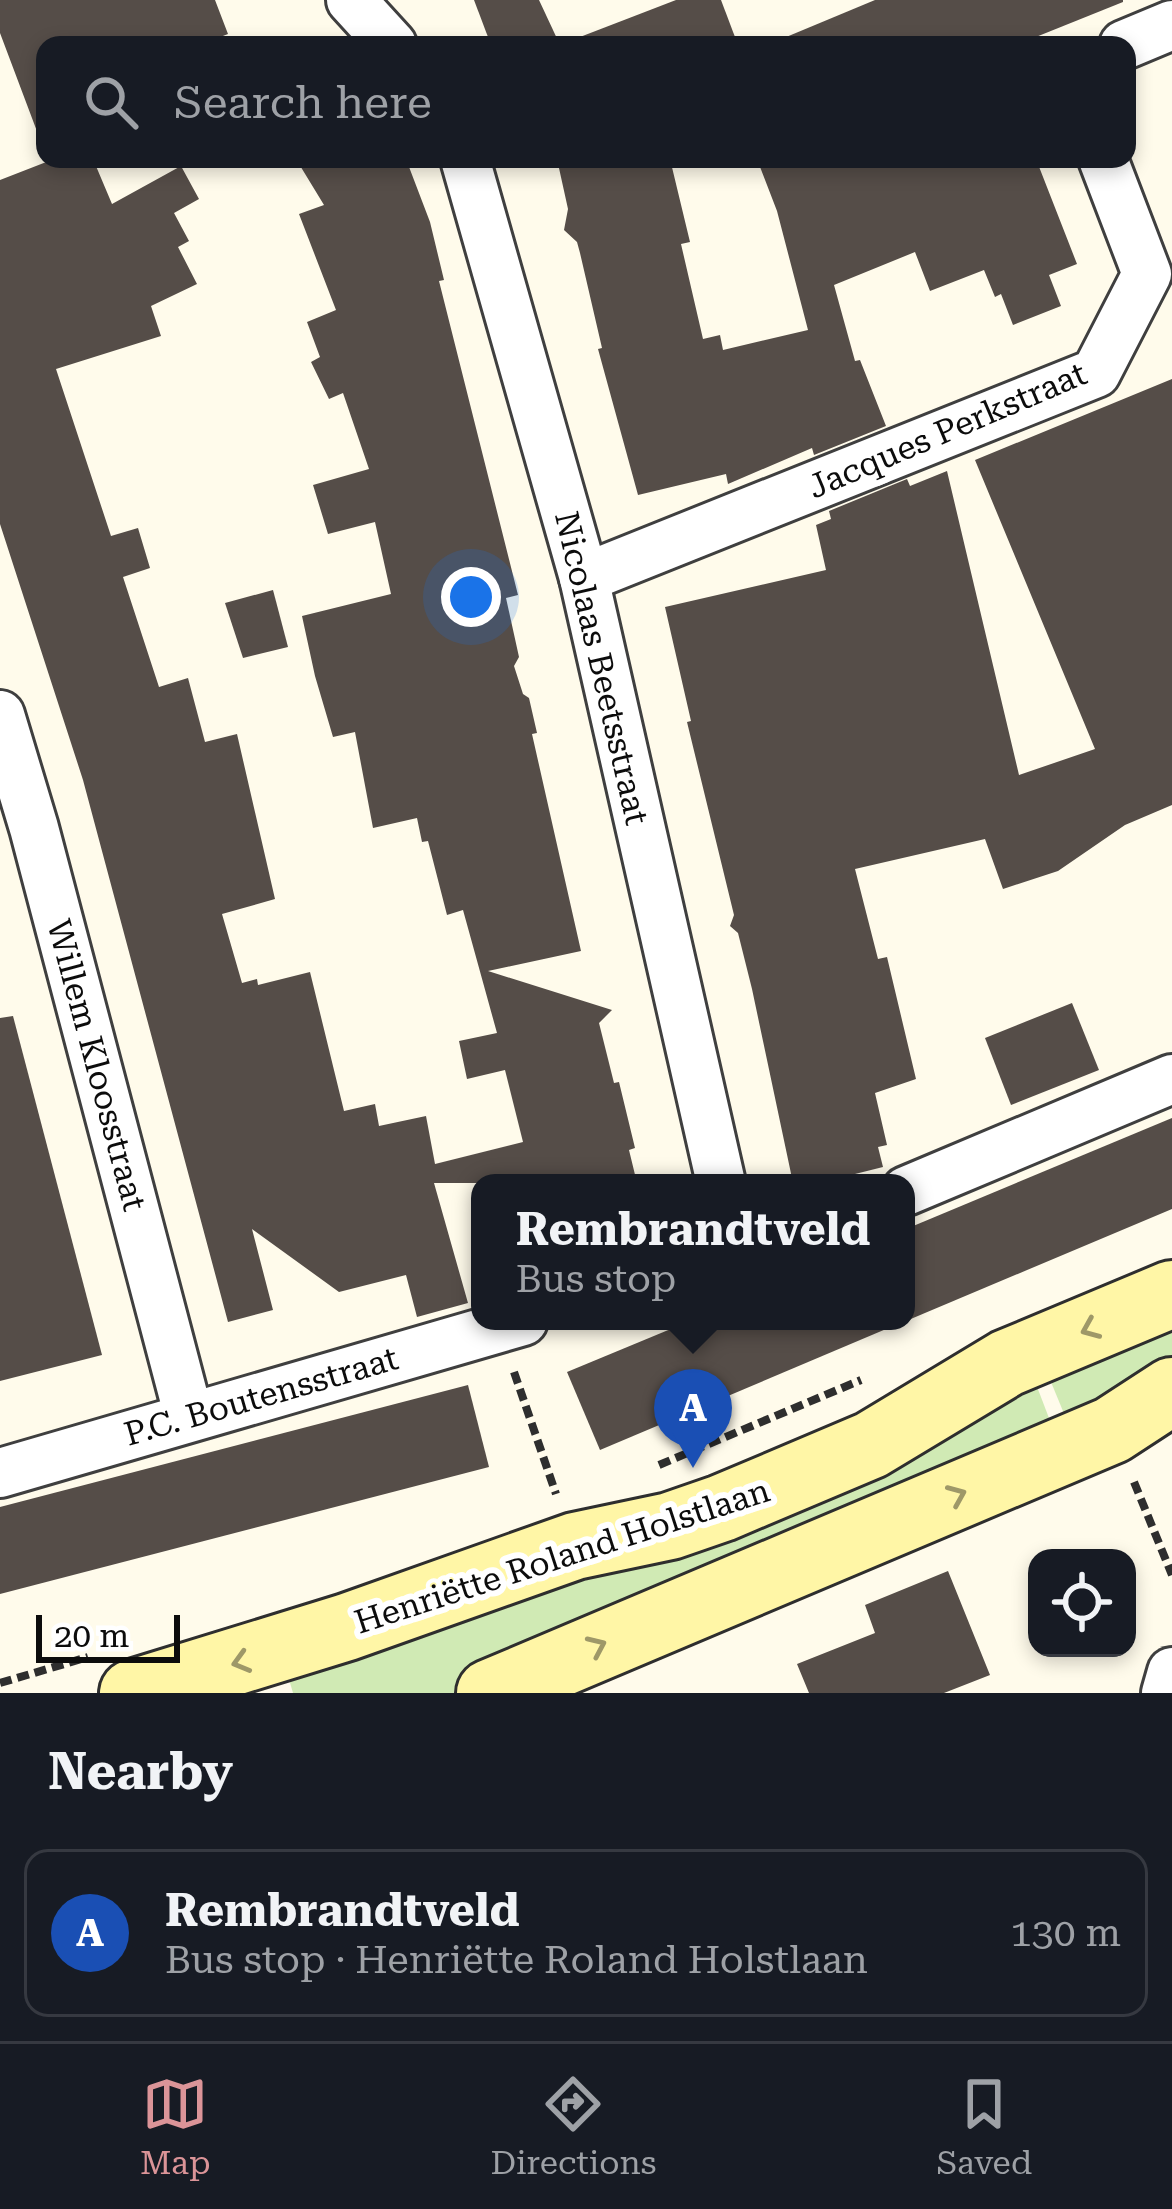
<!DOCTYPE html>
<html lang="en">
<head>
<meta charset="utf-8">
<style>
	body { margin:0; font-family:"Roboto Serif",serif; background:#20242c; color:#f1f3f6 }
	.controls { position:absolute; right:36px; bottom:36px; display:grid; overflow:hidden; border-radius:24px; box-shadow:0 6px 18px #0003 }
	.controls button { width:108px; height:108px; display:grid; place-items:center; padding:0; border:0; border-bottom:3px solid #363941; background:#171b24; color:#f1f3f6; font:60px sans-serif }
	.scale { position:absolute; left:36px; bottom:30px; width:144px; box-sizing:border-box; padding-left:12px; border:6px solid #0c0c0c; border-top:0; font-size:33px; line-height:42px; white-space:nowrap; color:#0c0c0c; -webkit-text-stroke:9px #fff; paint-order:stroke }
	.you { position:absolute; left:471px; top:597px; width:42px; height:42px; margin:-30px; border:9px solid #fff; border-radius:50%; background:#1a73e8; box-shadow:0 0 0 18px #1a73e833 }
	.badge { display:grid; place-items:center; width:78px; height:78px; border-radius:50%; background:#db9498; color:#fff; font-size:39px; font-weight:700 }
	.pin { position:absolute; translate:-50% -99px; filter:drop-shadow(0 3px 6px #0008) }
	.pin::after { content:''; position:absolute; top:63px; width:42px; height:36px; background:inherit; clip-path:polygon(0 0,100% 0,50% 100%) }
	.popup { position:absolute; left:471px; top:1174px; width:444px; height:156px; box-sizing:border-box; display:grid; place-content:center; border-radius:24px; background:#171b24; filter:drop-shadow(0 3px 9px #0005); font-size:39px; white-space:nowrap; color:#9ea1a6 }
	.popup b { font-size:45px; color:#f1f3f6 }
	.popup::after { content:''; position:absolute; left:50%; top:100%; margin-left:-24px; border:24px solid transparent; border-top-color:#171b24 }
	.list { margin:0; padding:0; list-style:none }
	h2 { display:flex; justify-content:space-between; align-items:center; height:156px; margin:0; padding:0 48px; font-size:51px }
	h2 small { font-size:39px; font-weight:400; color:#9ea1a6 }
	.list li { display:grid; grid-template-columns:78px 1fr auto; gap:36px; align-items:center; box-sizing:border-box; height:168px; margin:0 24px 24px; padding:0 24px; border:3px solid #363941; border-radius:24px }
	.list b { display:block; font-size:45px; white-space:nowrap }
	.list p { margin:0; font-size:39px; white-space:nowrap; color:#9ea1a6 }
	.list em { font-size:39px; font-style:normal; color:#9ea1a6 }
	.icon { flex:none; width:66px; height:66px; fill:none; stroke:currentColor; stroke-width:2; stroke-linecap:round; stroke-linejoin:round }
	.map { position:relative; flex:none; width:1172px; height:1693px; overflow:hidden }
	.search { position:absolute; background:#171b24; box-shadow:0 6px 18px #0003; left:36px; right:36px; top:36px; height:132px; display:flex; align-items:center; gap:30px; box-sizing:border-box; padding:0 42px; border-radius:24px; color:#9ea1a6; font-size:45px }
	.sheet { height:348px; background:#171b24 }
	nav { display:flex; justify-content:space-around; align-items:center; box-sizing:border-box; height:168px; border-top:3px solid #363941; background:#171b24; font-size:33px; color:#9ea1a6 }
	nav a { display:grid; justify-items:center; gap:6px }
	nav .on { color:#db9498 }
	.map>svg:first-child { display:block }
	.green { fill:#d0eab4 }
	.building { fill:#554d48 }
	.lines { fill:none; stroke-linecap:round; stroke-linejoin:round }
	.street-casing { stroke:#3f3f3f; stroke-width:54 }
	.secondary-casing { stroke:#2e2e2e; stroke-width:72 }
	.path { stroke:#2e2e2e; stroke-width:8; stroke-dasharray:12 6; stroke-linecap:butt }
	.street { stroke:#fff; stroke-width:48 }
	.secondary { stroke:#fff6a6; stroke-width:66 }
	.oneway { stroke:#9e9868 }
	.labels { text-anchor:middle; dominant-baseline:central; stroke-width:12; stroke-linejoin:round; paint-order:stroke }
	.street-label { font-size:33px; fill:#0c0c0c; stroke:#fff }
</style>
</head>
<body>
<div class="map">
<svg width="1172" height="1693" viewBox="0 0 1172 1693">
	<rect width="100%" height="100%" fill="#fffbeb"/>
	<g class="green">
		<path d="M 1172,1310 L 1172,1374 L 1072,1433 L 1044,1365 Z"/>
		<path d="M 1031,1371 L 1057,1439 L 457,1693 L 293,1693 L 284,1662 Z"/>
	</g>
	<g class="building">
		<path d="M 0,0 L 215,0 L 228,34 L 200,45 L 45,45 L 45,141 L 41,142 L 0,33 Z"/>
		<path d="M 474,0 L 539,0 L 560,45 L 491,45 Z"/>
		<path d="M 676,0 L 721,0 L 738,45 L 568,45 L 567,42 Z"/>
		<path d="M 875,0 L 1123,0 L 1123,2 L 1016,45 L 767,45 Z"/>
		<path d="M 54,159 L 93,159 L 112,204 L 181,166 L 199,199 L 174,213 L 189,241 L 178,247 L 197,284 L 151,306 L 161,336 L 56,369 L 111,536 L 138,528 L 150,568 L 123,577 L 159,687 L 188,678 L 205,742 L 237,734 L 275,899 L 222,914 L 242,983 L 257,979 L 258,985 L 310,972 L 344,1111 L 375,1104 L 379,1126 L 426,1116 L 435,1164 L 523,1142 L 505,1070 L 467,1079 L 459,1041 L 497,1033 L 463,910 L 447,915 L 428,841 L 422,842 L 417,818 L 373,828 L 355,732 L 333,737 L 315,676 L 302,616 L 391,594 L 375,522 L 328,534 L 313,485 L 369,469 L 343,393 L 329,399 L 311,362 L 320,357 L 307,322 L 336,310 L 299,214 L 324,205 L 296,159 L 406,159 L 430,222 L 444,280 L 439,281 L 518,595 L 506,598 L 519,657 L 514,666 L 523,694 L 529,698 L 537,733 L 532,734 L 581,951 L 488,971 L 612,1010 L 599,1023 L 614,1083 L 619,1082 L 635,1148 L 629,1150 L 637,1183 L 434,1183 L 468,1303 L 417,1317 L 406,1275 L 339,1292 L 252,1229 L 273,1310 L 228,1322 L 83,780 L 0,524 L 0,180 Z"/>
		<path d="M 557,159 L 670,159 L 690,242 L 681,244 L 703,339 L 720,335 L 723,350 L 808,330 L 777,211 L 757,159 L 1036,159 L 1077,264 L 1049,275 L 1061,306 L 1013,325 L 1001,294 L 995,297 L 984,270 L 930,291 L 915,252 L 834,285 L 855,361 L 860,360 L 886,426 L 814,455 L 812,448 L 728,484 L 726,474 L 638,495 L 598,349 L 602,348 L 580,253 L 577,242 L 564,230 L 568,209 Z"/>
		<path d="M 1172,379 L 1172,805 L 1125,825 L 1058,871 L 1003,889 L 985,839 L 855,869 L 878,959 L 887,957 L 916,1079 L 875,1093 L 887,1145 L 878,1147 L 883,1167 L 819,1183 L 793,1183 L 752,989 L 738,933 L 730,926 L 734,915 L 687,722 L 691,721 L 665,607 L 826,570 L 816,525 L 831,519 L 829,511 L 907,479 L 910,486 L 947,471 L 1019,775 L 1095,749 L 975,460 Z"/>
		<path d="M 273,590 L 288,647 L 243,658 L 225,603 Z"/>
		<path d="M 1072,1003 L 1099,1070 L 1011,1105 L 985,1038 Z"/>
		<path d="M 13,1016 L 102,1355 L 0,1381 L 0,1018 Z"/>
		<path d="M 1172,1118 L 1172,1209 L 906,1321 L 906,1229 Z"/>
		<path d="M 690,1321 L 905,1321 L 600,1450 L 567,1372 Z"/>
		<path d="M 468,1385 L 489,1467 L 0,1594 L 0,1507 Z"/>
		<path d="M 948,1571 L 990,1675 L 944,1693 L 809,1693 L 797,1664 L 875,1633 L 865,1605 Z"/>
	</g>
	<g class="lines">
		<g class="street-casing">
			<g id="street">
				<path d="M 351,0 L 392,45"/>
				<path d="M 1124,45 L 1172,25"/>
				<path d="M 465,159 L 584,578 L 721,1183"/>
				<path d="M 584,578 L 1096,373 L 1147,274 L 1103,159"/>
				<path d="M 0,715 L 34,828 L 189,1417"/>
				<path d="M 906,1191 L 1172,1079"/>
				<path d="M 0,1473 L 523,1321"/>
				<path d="M 1166,1693 L 1172,1672"/>
			</g>
		</g>
		<g class="secondary-casing">
			<g id="secondary">
				<path d="M 133,1693 L 347,1627 L 575,1546 L 670,1526 L 722,1508 L 871,1445 L 1007,1363 L 1172,1294"/>
				<path d="M 490,1693 L 1112,1430 L 1172,1391"/>
			</g>
		</g>
		<g class="path">
			<path d="M 514,1372 L 556,1494"/>
			<path d="M 659,1465 L 861,1380"/>
			<path d="M 1134,1482 L 1172,1575"/>
			<path d="M 0,1683 L 88,1657"/>
		</g>
		<use href="#street" class="street"/>
		<use href="#secondary" class="secondary"/>
	</g>
	<defs><path id="oneway-chevron" d="M-2-3.5L2.5 0L-2 3.5" fill="none" stroke-width="1.6" stroke-linecap="round" stroke-linejoin="round" transform="scale(3)"/></defs>
	<g class="oneway">
		<use href="#oneway-chevron" transform="translate(1090 1329) rotate(157)"/>
		<use href="#oneway-chevron" transform="translate(957 1495) rotate(-23)"/>
		<use href="#oneway-chevron" transform="translate(597 1646) rotate(-24)"/>
		<use href="#oneway-chevron" transform="translate(241 1662) rotate(164)"/>
	</g>
	<g class="labels">
		<g class="street-label">
			<text transform="translate(947 430) rotate(-23)">Jacques Perkstraat</text>
			<text transform="translate(602 668) rotate(77)">Nicolaas Beetsstraat</text>
			<text transform="translate(97 1065) rotate(75)">Willem Kloosstraat</text>
			<text transform="translate(261 1396) rotate(-16)">P.C. Boutensstraat</text>
			<text transform="translate(562 1556) rotate(-18)">Henriëtte Roland Holstlaan</text>
		</g>
	</g>
</svg>
<div class="controls">
<button><svg class="icon" aria-label="locate" viewBox="0 0 24 24"><circle cx="12" cy="12" r="6"/><path d="M12 2v4M12 18v4M2 12h4M18 12h4"/></svg></button>
</div>
<div class="scale">20 m</div>
<div class="you"></div>
<div class="pin badge" style="left:693px;top:1468px;background:#1a4fb4">A</div>
<div class="popup"><b>Rembrandtveld</b>Bus stop</div>
<div class="search"><svg class="icon" aria-label="search" viewBox="0 0 24 24"><circle cx="10" cy="10" r="6"/><path d="M15 15l6 6"/></svg>Search here</div>
</div>
<section class="sheet">
<h2>Nearby<small></small></h2>
<ul class="list">
<li><span class="badge" style="background:#1a4fb4">A</span><div><b>Rembrandtveld</b><p>Bus stop · Henriëtte Roland Holstlaan</p></div><em>130 m</em></li>
</ul>
</section>
<nav>
<a class="on"><svg class="icon" aria-label="map" viewBox="0 0 24 24"><path d="M3 6l6-2 6 2 6-2v14l-6 2-6-2-6 2zM9 4v14M15 6v14"/></svg>Map</a>
<a><svg class="icon" aria-label="directions" viewBox="0 0 24 24"><path d="M12 3l9 9-9 9-9-9zM9 14v-3h6M13 9l2 2-2 2"/></svg>Directions</a>
<a><svg class="icon" aria-label="saved" viewBox="0 0 24 24"><path d="M7 4h10v16l-5-4-5 4z"/></svg>Saved</a>
</nav>
</body>
</html>
